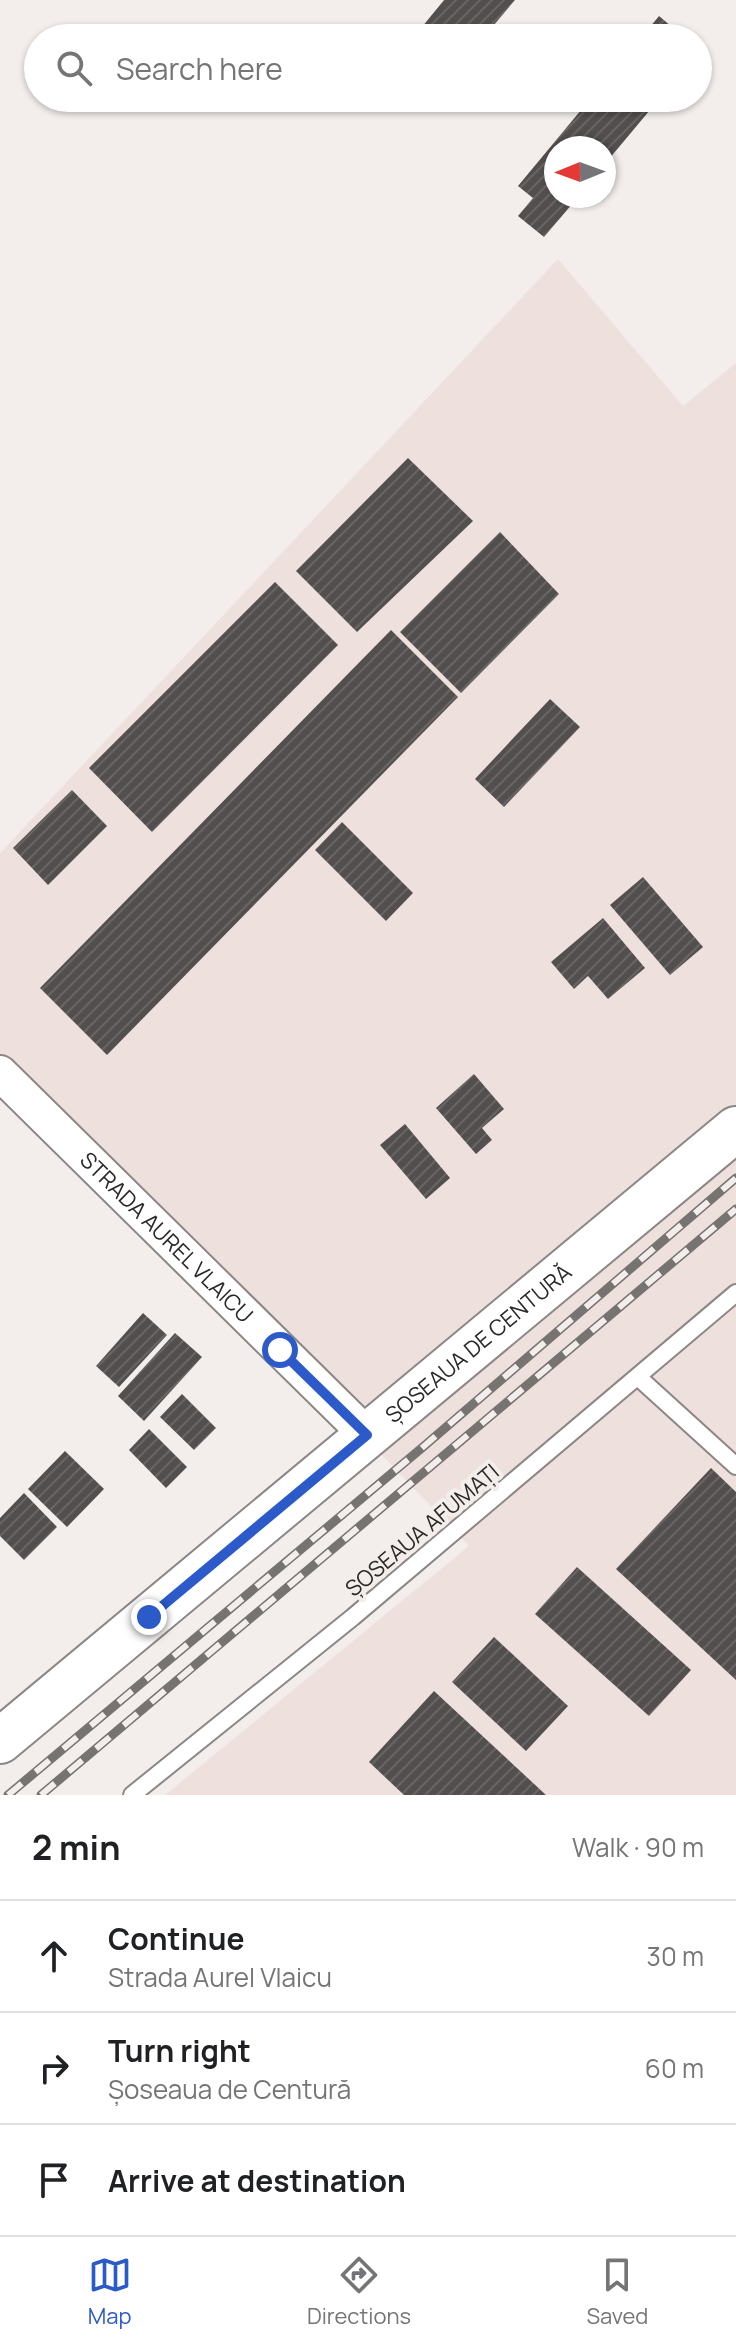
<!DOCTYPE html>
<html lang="en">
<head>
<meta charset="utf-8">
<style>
	body { margin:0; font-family:Manrope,sans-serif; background:#f2f2f2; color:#202124 }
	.compass { position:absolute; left:544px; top:136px; width:72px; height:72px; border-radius:50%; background:#fff; box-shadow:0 2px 6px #0004; rotate:269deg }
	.stop { position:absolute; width:24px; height:24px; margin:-18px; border:6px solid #2d5ac9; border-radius:50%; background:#fff }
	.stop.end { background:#2d5ac9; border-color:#fff; box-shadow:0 2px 8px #0008 }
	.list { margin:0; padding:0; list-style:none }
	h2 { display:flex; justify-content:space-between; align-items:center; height:104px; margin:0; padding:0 32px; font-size:34px }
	h2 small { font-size:26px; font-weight:400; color:#757577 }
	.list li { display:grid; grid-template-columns:52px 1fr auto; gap:24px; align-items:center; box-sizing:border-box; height:112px; padding:0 32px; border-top:2px solid #e0e0e0 }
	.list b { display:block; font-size:30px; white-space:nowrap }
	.list p { margin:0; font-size:26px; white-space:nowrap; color:#757577 }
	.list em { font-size:26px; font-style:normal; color:#757577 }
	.icon { flex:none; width:44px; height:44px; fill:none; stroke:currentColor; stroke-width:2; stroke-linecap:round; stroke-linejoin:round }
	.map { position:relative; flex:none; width:736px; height:1795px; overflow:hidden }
	.search { position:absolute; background:#fff; box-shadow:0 2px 6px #0004; left:24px; right:24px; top:24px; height:88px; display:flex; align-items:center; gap:20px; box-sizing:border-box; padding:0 28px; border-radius:44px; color:#757577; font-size:30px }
	.sheet { height:440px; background:#fff }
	nav { display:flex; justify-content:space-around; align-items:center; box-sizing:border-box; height:112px; border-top:2px solid #e0e0e0; background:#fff; font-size:22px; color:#757577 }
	nav a { display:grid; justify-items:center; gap:4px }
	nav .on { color:#2d5ac9 }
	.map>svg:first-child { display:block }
	.built { fill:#eee0dc }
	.building { fill:url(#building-hatch) }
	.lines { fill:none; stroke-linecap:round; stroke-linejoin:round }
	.lane-casing { stroke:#8c8786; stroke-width:20 }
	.street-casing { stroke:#8c8786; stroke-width:38 }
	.primary-casing { stroke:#8c8786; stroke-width:48 }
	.lane { stroke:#fff; stroke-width:16 }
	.street { stroke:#fff; stroke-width:34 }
	.primary { stroke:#fff; stroke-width:44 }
	.rail-casing { stroke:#767371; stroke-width:9 }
	.rail { stroke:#f3eeec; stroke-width:6; stroke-dasharray:18; stroke-linecap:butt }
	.route { stroke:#2d5ac9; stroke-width:10 }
	.labels { text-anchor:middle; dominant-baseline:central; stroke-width:8; stroke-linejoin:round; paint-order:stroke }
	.street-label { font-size:22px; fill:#2b2928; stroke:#f3eeec }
</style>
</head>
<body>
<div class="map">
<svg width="736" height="1795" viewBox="0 0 736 1795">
	<defs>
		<pattern id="building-hatch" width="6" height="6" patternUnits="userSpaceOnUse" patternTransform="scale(2)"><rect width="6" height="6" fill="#534f4e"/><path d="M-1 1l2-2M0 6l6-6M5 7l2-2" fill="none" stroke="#696564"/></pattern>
	</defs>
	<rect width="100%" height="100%" fill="#f3eeec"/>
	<path class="built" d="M 558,259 L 683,406 L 736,363 L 736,1795 L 165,1795 L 469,1546 L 0,1056 L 0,853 Z"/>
	<g class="building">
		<path d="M 444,0 L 515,0 L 488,32 L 496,38 L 413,38 Z"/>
		<path d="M 659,16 L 685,38 L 641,38 Z"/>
		<path d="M 591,98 L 660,98 L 604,165 L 604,148 L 556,148 L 556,196 L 579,196 L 544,237 L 518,216 L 533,198 L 518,186 Z"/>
		<path d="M 408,458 L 473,521 L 357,632 L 296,571 Z"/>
		<path d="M 500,532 L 559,594 L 461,693 L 400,632 Z"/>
		<path d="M 275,582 L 338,645 L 152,832 L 89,768 Z"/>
		<path d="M 391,630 L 458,697 L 107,1055 L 40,988 Z"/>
		<path d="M 550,699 L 580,727 L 504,807 L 475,779 Z"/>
		<path d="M 72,790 L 107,826 L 48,885 L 13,848 Z"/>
		<path d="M 342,822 L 413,893 L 386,921 L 315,850 Z"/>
		<path d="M 643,877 L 703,947 L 670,975 L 610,905 Z"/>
		<path d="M 603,918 L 645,968 L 608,999 L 588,976 L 574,989 L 551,962 Z"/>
		<path d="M 474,1074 L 504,1109 L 482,1128 L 492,1140 L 476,1154 L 436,1108 Z"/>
		<path d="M 405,1124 L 450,1178 L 426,1199 L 380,1145 Z"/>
		<path d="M 143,1313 L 167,1335 L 119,1387 L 96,1366 Z"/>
		<path d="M 175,1333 L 202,1357 L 144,1421 L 118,1396 Z"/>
		<path d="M 182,1394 L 216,1428 L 194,1450 L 160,1417 Z"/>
		<path d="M 149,1429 L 187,1467 L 166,1488 L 129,1450 Z"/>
		<path d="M 65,1451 L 104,1489 L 67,1527 L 28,1489 Z"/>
		<path d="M 711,1468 L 736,1492 L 736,1680 L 616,1569 Z"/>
		<path d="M 24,1493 L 57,1527 L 24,1560 L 0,1536 L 0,1518 Z"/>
		<path d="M 577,1567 L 691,1670 L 649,1716 L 535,1614 Z"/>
		<path d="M 494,1637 L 568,1706 L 526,1751 L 452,1682 Z"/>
		<path d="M 434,1691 L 546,1795 L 404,1795 L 369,1762 Z"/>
	</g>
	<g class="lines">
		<g class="lane-casing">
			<g id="lane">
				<path d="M 638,1377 L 736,1466"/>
				<path d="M 132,1795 L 353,1617 L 736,1293"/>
			</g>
		</g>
		<g class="street-casing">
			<g id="street">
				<path id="s1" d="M 0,1073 L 367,1435"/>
			</g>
		</g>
		<g class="primary-casing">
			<g id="primary">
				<path id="s2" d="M 0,1741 L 736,1129"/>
			</g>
		</g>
		<use href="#lane" class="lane"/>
		<use href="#street" class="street"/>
		<use href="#primary" class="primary"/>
		<g class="rail-casing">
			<g id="rail">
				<path d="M 8,1795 L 423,1447 L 736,1178"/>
				<path d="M 41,1795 L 736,1209"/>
			</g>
		</g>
		<use href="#rail" class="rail"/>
	</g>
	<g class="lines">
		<path class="route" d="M 149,1617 L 367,1435 L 280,1350"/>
	</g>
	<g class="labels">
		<g class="street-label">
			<text stroke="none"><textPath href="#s1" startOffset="234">STRADA AUREL VLAICU</textPath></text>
			<text stroke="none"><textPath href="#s2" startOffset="622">ȘOSEAUA DE CENTURĂ</textPath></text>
			<text transform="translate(422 1530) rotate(-40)">ȘOSEAUA AFUMAȚI</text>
		</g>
	</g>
</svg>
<svg class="compass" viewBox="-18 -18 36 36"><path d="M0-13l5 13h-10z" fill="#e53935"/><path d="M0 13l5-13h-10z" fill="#757577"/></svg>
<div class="stop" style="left:280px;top:1350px"></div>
<div class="stop end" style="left:149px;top:1617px"></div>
<div class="search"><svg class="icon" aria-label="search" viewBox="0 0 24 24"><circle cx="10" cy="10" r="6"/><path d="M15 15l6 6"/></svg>Search here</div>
</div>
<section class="sheet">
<h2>2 min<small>Walk · 90 m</small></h2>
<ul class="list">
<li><svg class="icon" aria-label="ahead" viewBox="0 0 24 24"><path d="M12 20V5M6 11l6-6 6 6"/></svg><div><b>Continue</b><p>Strada Aurel Vlaicu</p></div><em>30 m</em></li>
<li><svg class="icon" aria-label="right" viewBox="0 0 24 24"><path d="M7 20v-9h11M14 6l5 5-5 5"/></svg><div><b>Turn right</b><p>Șoseaua de Centură</p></div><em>60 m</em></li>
<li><svg class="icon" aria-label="arrive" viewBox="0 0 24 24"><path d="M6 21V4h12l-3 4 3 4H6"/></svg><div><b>Arrive at destination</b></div></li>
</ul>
</section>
<nav>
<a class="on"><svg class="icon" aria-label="map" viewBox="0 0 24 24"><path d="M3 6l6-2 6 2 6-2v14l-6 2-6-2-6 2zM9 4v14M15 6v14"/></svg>Map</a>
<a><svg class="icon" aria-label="directions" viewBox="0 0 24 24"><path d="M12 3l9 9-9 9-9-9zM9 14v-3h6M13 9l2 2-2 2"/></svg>Directions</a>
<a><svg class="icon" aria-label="saved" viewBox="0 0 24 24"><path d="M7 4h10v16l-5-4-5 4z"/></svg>Saved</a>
</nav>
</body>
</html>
